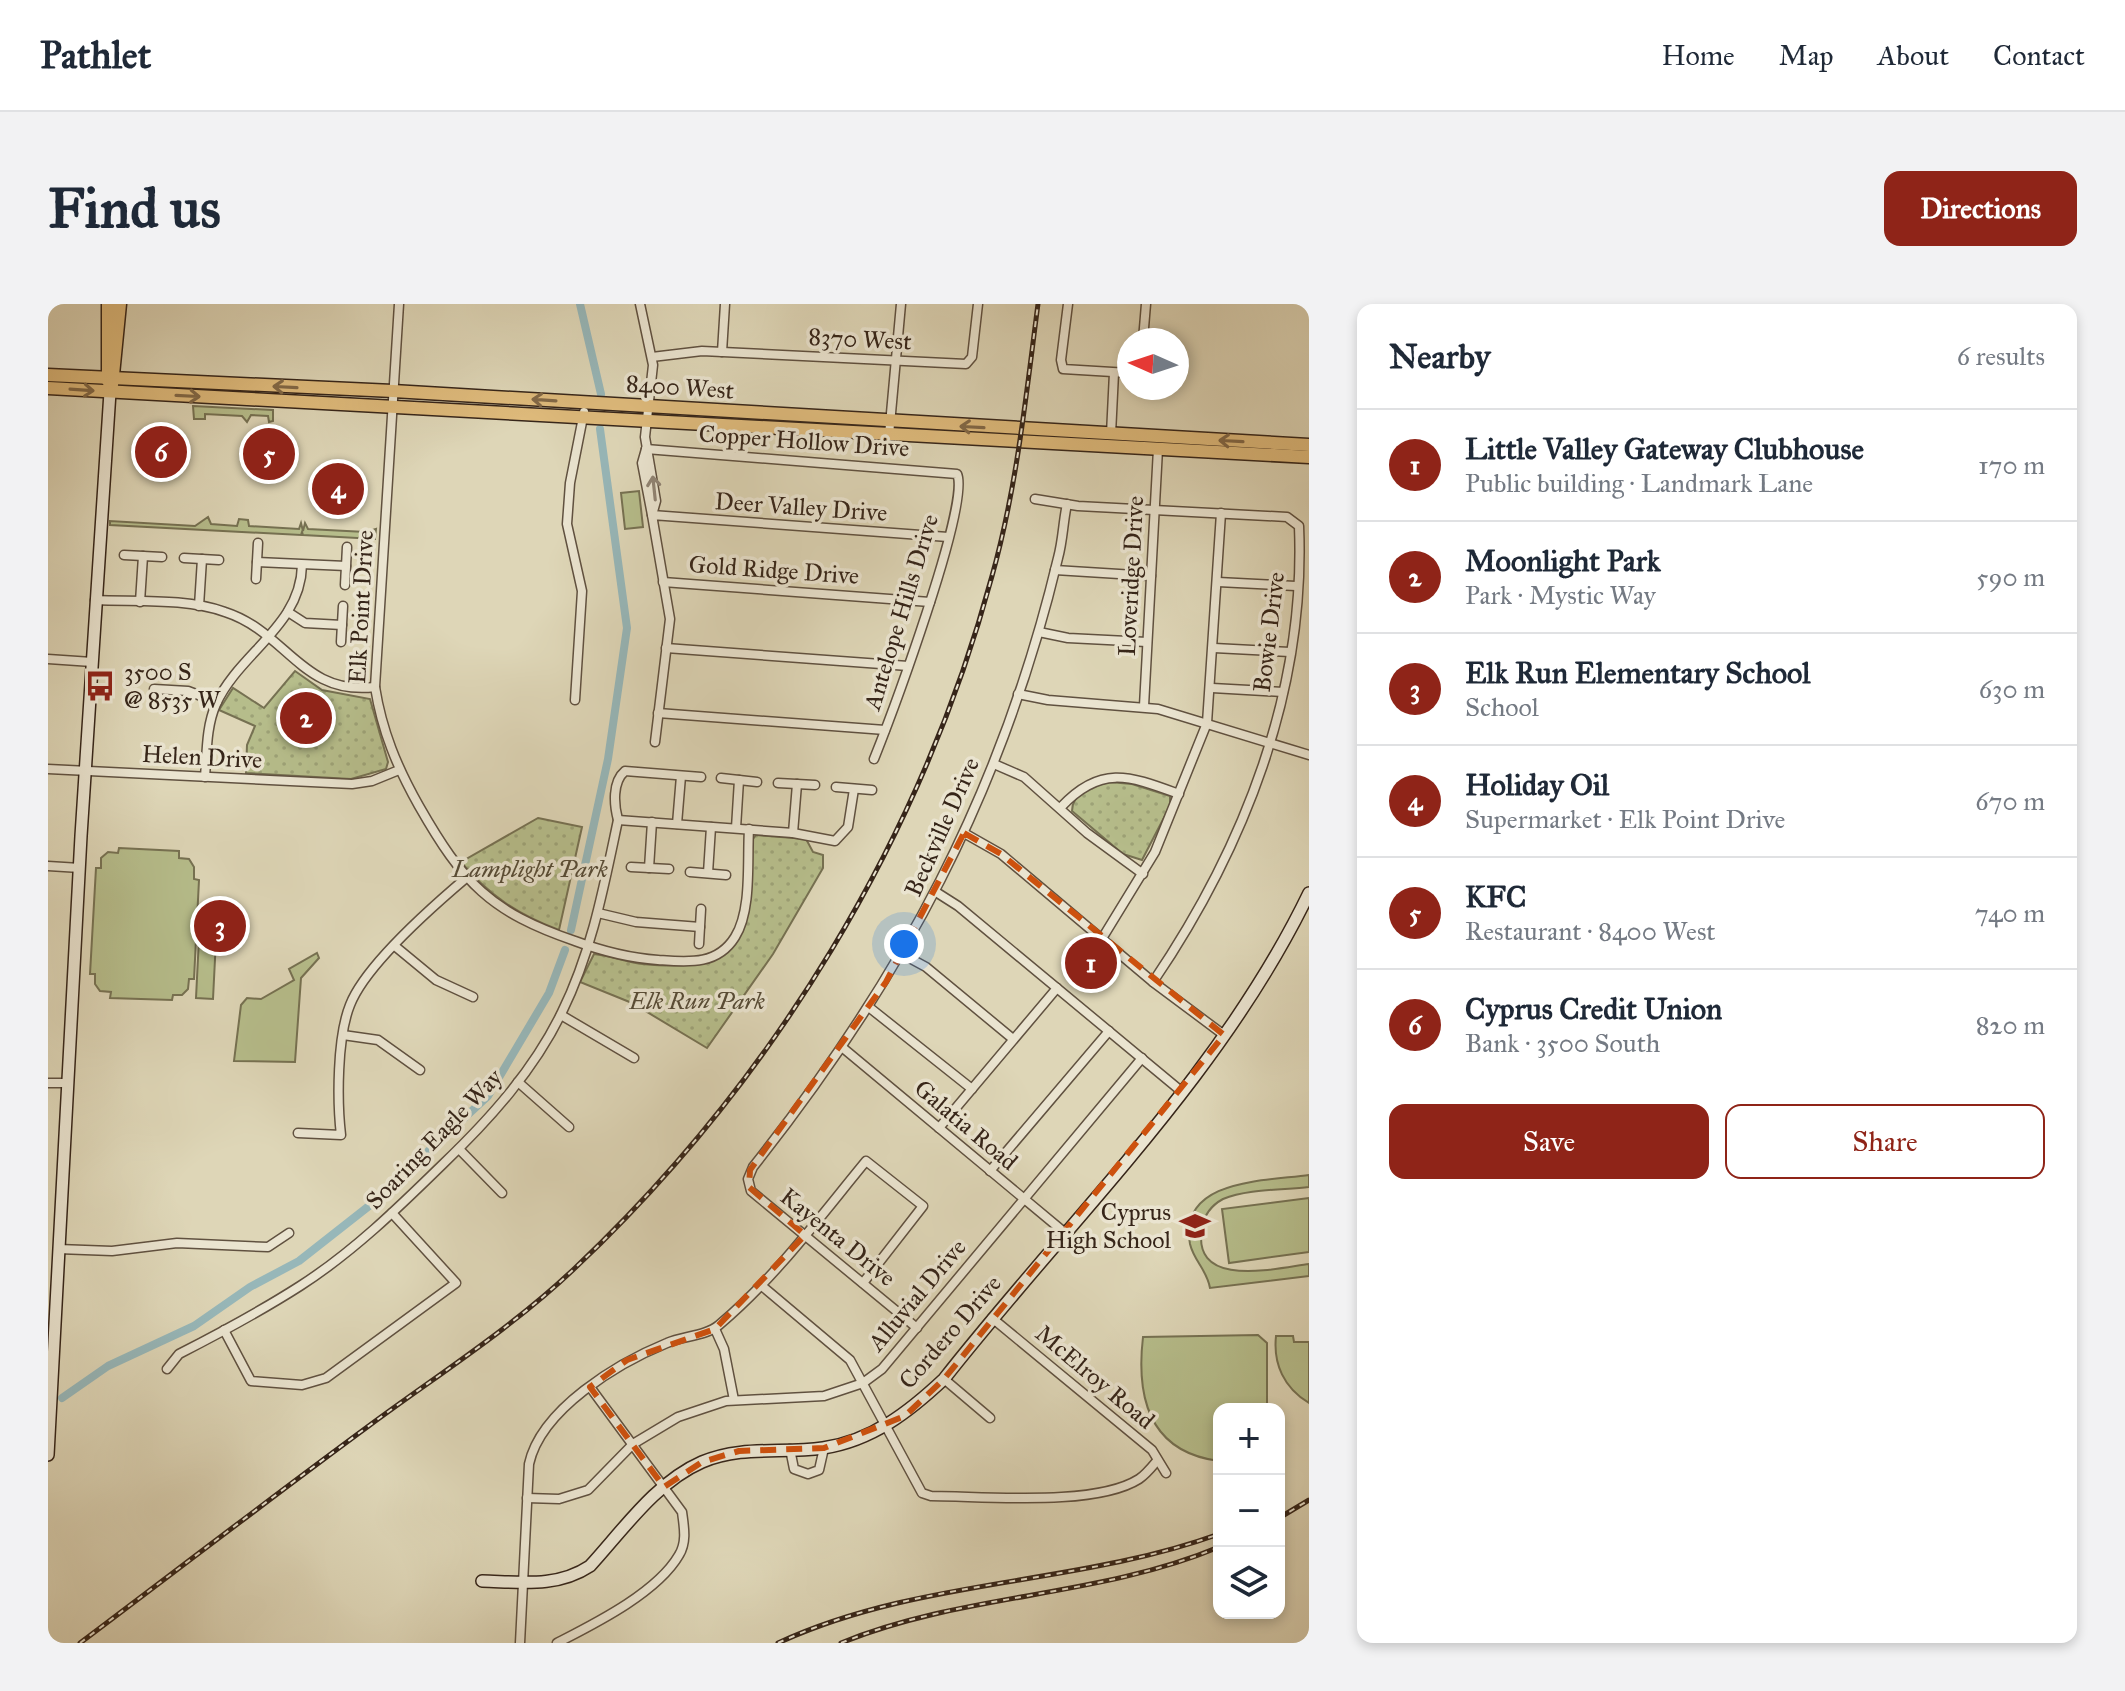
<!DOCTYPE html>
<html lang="en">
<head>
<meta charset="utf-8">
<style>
	body { margin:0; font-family:"IM FELL Great Primer",serif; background:#f2f2f3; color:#1f2937 }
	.controls { position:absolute; right:24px; bottom:24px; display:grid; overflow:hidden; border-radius:16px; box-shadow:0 4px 12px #0003 }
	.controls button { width:72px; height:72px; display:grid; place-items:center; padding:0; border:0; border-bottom:2px solid #e0e1e3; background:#fff; color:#1f2937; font:40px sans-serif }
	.compass { position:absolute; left:1069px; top:24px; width:72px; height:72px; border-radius:50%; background:#fff; box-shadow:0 4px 12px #0003; rotate:273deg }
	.you { position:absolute; left:856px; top:640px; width:28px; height:28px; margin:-20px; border:6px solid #fff; border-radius:50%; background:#1a73e8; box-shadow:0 0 0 12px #1a73e833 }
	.badge { display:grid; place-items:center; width:52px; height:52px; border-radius:50%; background:#8f2418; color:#fff; font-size:26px; font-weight:700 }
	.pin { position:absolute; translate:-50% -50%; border:4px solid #fff; box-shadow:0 2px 8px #0006 }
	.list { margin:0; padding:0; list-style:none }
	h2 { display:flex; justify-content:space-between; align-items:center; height:104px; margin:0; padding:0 32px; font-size:34px }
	h2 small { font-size:26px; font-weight:400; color:#747a83 }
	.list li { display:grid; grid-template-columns:52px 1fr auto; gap:24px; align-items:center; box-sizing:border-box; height:112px; padding:0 32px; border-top:2px solid #e0e1e3 }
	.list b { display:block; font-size:30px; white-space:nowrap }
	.list p { margin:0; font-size:26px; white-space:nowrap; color:#747a83 }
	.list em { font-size:26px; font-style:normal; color:#747a83 }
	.actions { display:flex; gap:16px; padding:24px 32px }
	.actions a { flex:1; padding:18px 0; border:2px solid #8f2418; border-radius:16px; text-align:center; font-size:28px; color:#8f2418 }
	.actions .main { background:#8f2418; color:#fff }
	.icon { flex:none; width:44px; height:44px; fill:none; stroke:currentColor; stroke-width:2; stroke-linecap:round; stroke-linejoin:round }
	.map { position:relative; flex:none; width:1261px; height:1339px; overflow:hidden; border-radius:16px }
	header { display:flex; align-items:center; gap:48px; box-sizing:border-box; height:112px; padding:0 40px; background:#fff; border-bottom:2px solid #e0e1e3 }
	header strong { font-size:38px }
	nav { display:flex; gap:44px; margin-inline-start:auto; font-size:28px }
	.intro { display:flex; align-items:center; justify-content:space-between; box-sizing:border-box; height:192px; padding:0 48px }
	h1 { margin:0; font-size:56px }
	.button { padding:20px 36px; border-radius:16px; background:#8f2418; color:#fff; font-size:28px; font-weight:700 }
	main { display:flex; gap:48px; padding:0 48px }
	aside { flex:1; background:#fff; border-radius:16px; box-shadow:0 4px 12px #0003 }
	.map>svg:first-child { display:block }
	.green { fill:#b6bd8b; stroke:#767152; stroke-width:2 }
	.park { fill:url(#park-dots); stroke:#767152; stroke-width:2 }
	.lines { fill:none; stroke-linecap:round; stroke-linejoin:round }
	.canal { stroke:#97b7b9; stroke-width:8 }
	.street-casing { stroke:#605140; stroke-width:11 }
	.secondary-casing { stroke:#362519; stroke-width:14 }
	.primary-casing { stroke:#362519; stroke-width:15 }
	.street { stroke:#eae4d0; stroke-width:8 }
	.secondary { stroke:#eae4d0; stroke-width:11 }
	.primary { stroke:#dfbb7c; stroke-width:12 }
	.rail-casing { stroke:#362519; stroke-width:5 }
	.rail { stroke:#eae4d0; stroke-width:2; stroke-dasharray:6; stroke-linecap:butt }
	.oneway { stroke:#826846 }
	.oneway2 { stroke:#908474 }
	.marked { fill:none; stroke:#cd510e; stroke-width:6; stroke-dasharray:16 10; stroke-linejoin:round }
	.labels { text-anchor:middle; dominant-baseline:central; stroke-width:7; stroke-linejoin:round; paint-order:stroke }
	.street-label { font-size:24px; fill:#362519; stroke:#eae4d0 }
	.poi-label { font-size:24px; fill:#362519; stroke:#eae4d0; text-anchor:start }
	.park-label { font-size:24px; font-style:italic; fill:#564b36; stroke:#eae4d0 }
</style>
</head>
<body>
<header>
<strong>Pathlet</strong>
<nav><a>Home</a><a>Map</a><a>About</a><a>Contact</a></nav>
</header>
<div class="intro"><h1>Find us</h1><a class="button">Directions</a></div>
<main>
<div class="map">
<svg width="1261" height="1339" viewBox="0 0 1261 1339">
	<defs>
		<pattern id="park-dots" width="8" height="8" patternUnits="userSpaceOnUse" patternTransform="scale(2)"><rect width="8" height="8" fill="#b6bd8b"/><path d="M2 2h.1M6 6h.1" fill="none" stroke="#9da277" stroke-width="1.8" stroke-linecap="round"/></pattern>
	</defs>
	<rect width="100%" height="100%" fill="#ded6b7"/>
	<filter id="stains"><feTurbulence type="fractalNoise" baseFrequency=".0025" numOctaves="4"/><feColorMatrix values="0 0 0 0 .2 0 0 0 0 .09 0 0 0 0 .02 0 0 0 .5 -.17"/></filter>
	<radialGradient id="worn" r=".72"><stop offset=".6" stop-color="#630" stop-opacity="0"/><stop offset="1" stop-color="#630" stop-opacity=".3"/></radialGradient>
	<g class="green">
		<path d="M 145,102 L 225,106 L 225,117 L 221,118 L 220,112 L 203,111 L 199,118 L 194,112 L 157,110 L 157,115 L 146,115 Z"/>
		<path d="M 591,187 L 595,223 L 577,225 L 573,189 Z"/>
		<path d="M 160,213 L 163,220 L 189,222 L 191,215 L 200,216 L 201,222 L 251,225 L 253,219 L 255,227 L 257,219 L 260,225 L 318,228 L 328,225 L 327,235 L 255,231 L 254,228 L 253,231 L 62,221 L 62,217 L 147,222 Z"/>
		<path d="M 71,544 L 131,547 L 131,554 L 141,555 L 146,563 L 146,575 L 151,576 L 146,675 L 141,675 L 140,685 L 134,691 L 125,691 L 124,696 L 62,694 L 63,688 L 52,687 L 47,680 L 47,670 L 42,670 L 48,564 L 53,564 L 53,554 L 60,548 L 70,549 Z"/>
		<path d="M 151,634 L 168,635 L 165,695 L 148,694 Z"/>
		<path d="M 269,649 L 271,654 L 253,674 L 247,758 L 186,757 L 193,701 L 199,694 L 213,695 L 246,676 L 241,665 Z"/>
		<path d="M 1261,871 L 1261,883 C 1235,886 1199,885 1175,895 C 1164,901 1156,911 1154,924 C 1143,986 1229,964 1261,960 L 1261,972 L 1162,984 C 1159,966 1146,957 1142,940 C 1130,874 1220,877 1261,871 Z"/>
		<path d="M 1261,894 L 1261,948 L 1181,959 L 1174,905 Z"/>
		<path d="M 1210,1031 L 1219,1039 L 1219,1105 L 1171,1105 L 1171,1157 C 1101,1148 1088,1093 1095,1033 Z"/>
		<path d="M 1228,1032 L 1245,1032 L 1246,1038 L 1261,1038 L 1261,1099 C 1236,1084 1225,1060 1228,1032 Z"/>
	</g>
	<g class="park">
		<path d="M 247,367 L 274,386 L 322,395 L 340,458 L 338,465 L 303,475 L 198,469 L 199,441 L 207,422 L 171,406 L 185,384 L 216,404 Z"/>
		<path d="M 1061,478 L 1084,480 L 1122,492 L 1122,502 L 1094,556 L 1075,550 L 1024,507 C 1024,488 1045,482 1061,478 Z"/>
		<path d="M 490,514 L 534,523 L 511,626 C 471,611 440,591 413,558 Z"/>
		<path d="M 708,531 L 758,535 L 765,548 L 775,551 L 775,564 L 725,650 L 659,744 L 584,699 L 532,678 L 546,650 C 563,652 579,658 595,660 C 707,671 696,626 705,535 Z"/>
	</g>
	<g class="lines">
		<g class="canal">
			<path d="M 532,0 L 553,90"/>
			<path d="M 523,626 L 560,455 L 579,324 L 552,125"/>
			<path d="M 14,1094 L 60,1062 L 146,1022 L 202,983 L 251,957 L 321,902 L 440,792 L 501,689 L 517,646"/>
		</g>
		<g class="street-casing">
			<g id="street">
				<path d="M 351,0 L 327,383 C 334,427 349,463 371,502 C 415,579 442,608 527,637 C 554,647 581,654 610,656 C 639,658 669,662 687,633 C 704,606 699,557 701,525"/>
				<path d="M 592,0 L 605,61 L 597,133 L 608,197 L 604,211 L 594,159 L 598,145"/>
				<path d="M 1020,0 L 1013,56 L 1015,65 L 1081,69"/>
				<path d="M 1095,36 L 1098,0"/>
				<path d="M 674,48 L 677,0"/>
				<path d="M 604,53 L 654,47 L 918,60 L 924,53 L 930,0"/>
				<path d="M 1063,130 L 1066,69"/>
				<path d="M 841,131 L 853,0"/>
				<path d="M 598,145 L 909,170 C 923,199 842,415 826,455"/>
				<path d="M 987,195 L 1030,202 L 1239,213 L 1251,222 C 1258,387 1196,544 1105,678"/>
				<path d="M 76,251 L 114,253"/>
				<path d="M 136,254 L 171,256"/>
				<path d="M 209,258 L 298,262"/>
				<path d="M 1007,266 L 1103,272"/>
				<path d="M 208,275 L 210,239"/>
				<path d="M 615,278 L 882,298"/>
				<path d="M 1170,278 L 1248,282"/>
				<path d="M 297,281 L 299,243"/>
				<path d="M 47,296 C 89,298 138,294 177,308 C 239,328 254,392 327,383"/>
				<path d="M 92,298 L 95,252"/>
				<path d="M 151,302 L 154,255"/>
				<path d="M 240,308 L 257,319 L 294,321"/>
				<path d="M 991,328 L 1020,334 L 1099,338"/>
				<path d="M 293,338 L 295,302"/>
				<path d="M 618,344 L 860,362"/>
				<path d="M 1166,344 L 1242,348"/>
				<path d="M 0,355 L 44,358"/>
				<path d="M 1164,384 L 1235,388"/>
				<path d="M 106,385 L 140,387 L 169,398"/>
				<path d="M 970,390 L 1000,396 L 1110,405 L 1261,451"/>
				<path d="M 527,396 L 534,287 L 519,220 L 522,179 L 536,108"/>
				<path d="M 1096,402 L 1110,145"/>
				<path d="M 610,409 L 837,426"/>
				<path d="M 607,438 L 622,315 L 604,211 L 900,233"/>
				<path d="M 946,460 L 976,473 L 1039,529 L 1095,570"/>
				<path d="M 0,465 L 304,480 L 324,477 L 351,466"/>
				<path d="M 157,473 C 159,448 158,423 168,400 C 191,349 253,322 254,261"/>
				<path d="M 673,474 L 709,478"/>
				<path d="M 730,479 L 767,481"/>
				<path d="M 788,483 L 824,486"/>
				<path d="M 1013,503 C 1053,460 1082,472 1131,490"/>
				<path d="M 570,516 L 745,529 L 787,537 L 800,523 L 806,485"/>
				<path d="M 629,520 L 633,472"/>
				<path d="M 688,524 L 691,476"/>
				<path d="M 745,529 L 749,480"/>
				<path d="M 916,529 L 953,550 L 1105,678 L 1176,731"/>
				<path d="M 0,562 L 32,564"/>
				<path d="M 583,563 L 621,565"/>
				<path d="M 601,564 L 604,518"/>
				<path d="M 642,568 L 678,571"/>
				<path d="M 660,569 L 663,523"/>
				<path d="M 888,588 L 910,602 L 1133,787"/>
				<path d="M 550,609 L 588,618 L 652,623"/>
				<path d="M 1055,633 L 1107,548 L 1159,419 L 1173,209"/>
				<path d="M 651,640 L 653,605"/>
				<path d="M 348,643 L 388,676 L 425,693"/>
				<path d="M 854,650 L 878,663 L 965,735"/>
				<path d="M 822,704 L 924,785"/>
				<path d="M 513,711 L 586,754"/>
				<path d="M 295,731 L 330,736 L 372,766"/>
				<path d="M 795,744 L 1016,928"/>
				<path d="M 470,778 L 521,823"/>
				<path d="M 0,779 L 20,779"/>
				<path d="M 891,824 L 1009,684"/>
				<path d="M 250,829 L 293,831 C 289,797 289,733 302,701 C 317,662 385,602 418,574"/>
				<path d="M 411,845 L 454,889"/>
				<path d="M 942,867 L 1061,727"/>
				<path d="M 10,945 L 64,947 L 129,939 L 220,943 L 241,929"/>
				<path d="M 714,982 L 802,1056 L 874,1189 L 883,1192 C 936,1192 1047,1203 1091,1175 C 1097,1171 1103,1164 1108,1158"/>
				<path d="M 944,1014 L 1104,1146 L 1118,1169"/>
				<path d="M 869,1024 L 703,887 L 700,875 L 705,863 C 854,675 954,489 1010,254 C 1015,236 1015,218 1019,200"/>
				<path d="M 667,1025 L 676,1045 L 686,1096"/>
				<path d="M 176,1026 L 203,1077 L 254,1081 L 278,1074 L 408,979 L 344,909"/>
				<path d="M 119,1065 L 131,1050 C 172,1029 213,1007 252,982 C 305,948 350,904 395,860 C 442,815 486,766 514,708 C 544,647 556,582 570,516 C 566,501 564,478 577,467 L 653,473"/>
				<path d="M 896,1075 L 942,1114"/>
				<path d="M 742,1145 L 746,1165 L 760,1170 L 771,1166 L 776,1144"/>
				<path d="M 479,1194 L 511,1195 L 540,1186 L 585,1140 L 630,1113 L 678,1097 L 776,1092 L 815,1079 L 834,1065 L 1094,754"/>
				<path d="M 472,1339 L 481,1160 C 493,1105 570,1059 619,1039 C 635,1032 658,1032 671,1021 C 727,974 771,914 818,857 L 875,902 L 815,979"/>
				<path d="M 509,1339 C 546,1320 609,1289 631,1251 C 639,1238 636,1223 634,1208 L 542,1083"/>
			</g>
		</g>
		<g class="secondary-casing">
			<g id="secondary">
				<path d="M 0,1151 L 33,532 L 62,88"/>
				<path d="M 434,1277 C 472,1278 509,1284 542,1262 C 575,1226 608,1178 654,1158 C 694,1141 734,1150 775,1144 C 824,1137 862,1107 896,1075 C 1020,917 1173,772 1261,589"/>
			</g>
		</g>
		<g class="primary-casing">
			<g id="primary">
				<path d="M 0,71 L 345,87 L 1261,141"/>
				<path d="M 60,77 L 60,0"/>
				<path d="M 64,81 L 72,0"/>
				<path d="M 0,84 L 1261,153"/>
			</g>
		</g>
		<use href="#street" class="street"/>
		<use href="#secondary" class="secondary"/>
		<use href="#primary" class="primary"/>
		<g class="rail-casing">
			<g id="rail">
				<path d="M 1231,1214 L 1261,1196"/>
				<path d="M 32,1339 C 129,1266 224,1193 322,1121 C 391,1070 464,1024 527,964 C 725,777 873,535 944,272 C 969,183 978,91 990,0"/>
				<path d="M 730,1339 C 870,1274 1028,1282 1171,1230"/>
				<path d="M 793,1339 C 915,1289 1049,1294 1171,1243"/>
			</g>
		</g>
		<use href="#rail" class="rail"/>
	</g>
	<defs><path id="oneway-shaft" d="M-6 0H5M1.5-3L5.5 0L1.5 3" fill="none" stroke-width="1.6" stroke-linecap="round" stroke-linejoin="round" transform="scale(2)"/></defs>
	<g class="oneway">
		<use href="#oneway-shaft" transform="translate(237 83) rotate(-177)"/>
		<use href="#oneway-shaft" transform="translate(34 86) rotate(4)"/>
		<use href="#oneway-shaft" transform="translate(140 92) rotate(3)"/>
		<use href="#oneway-shaft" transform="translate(496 96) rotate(-176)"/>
		<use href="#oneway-shaft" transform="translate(924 123) rotate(-177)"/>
		<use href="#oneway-shaft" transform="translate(1183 137) rotate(-177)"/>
	</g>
	<use class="oneway2" href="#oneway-shaft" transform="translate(606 184) rotate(-96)"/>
	<path class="marked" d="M 916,529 L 953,550 L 1176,731 L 896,1075 L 857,1112 L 776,1144 L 691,1147 L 654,1158 L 616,1183 L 542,1083 L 579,1056 L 667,1025 L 757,931 L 701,883 L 702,866 L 838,678 Z"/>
	<defs>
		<g id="bus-bare" transform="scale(2.4)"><path d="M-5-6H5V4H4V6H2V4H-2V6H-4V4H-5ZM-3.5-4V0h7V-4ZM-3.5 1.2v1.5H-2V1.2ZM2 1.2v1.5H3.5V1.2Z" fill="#8f2418" stroke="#eae4d0" stroke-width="2.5" paint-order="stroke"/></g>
		<g id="school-bare" transform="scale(2.4)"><path d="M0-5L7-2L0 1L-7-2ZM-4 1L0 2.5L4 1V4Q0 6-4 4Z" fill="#8f2418" stroke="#eae4d0" stroke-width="2.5" paint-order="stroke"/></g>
	</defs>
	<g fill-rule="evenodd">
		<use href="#bus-bare" x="52" y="382"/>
		<use href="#school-bare" x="1147" y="922"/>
	</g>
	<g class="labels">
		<g class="street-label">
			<text transform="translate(812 35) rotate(3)">8370 West</text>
			<text transform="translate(632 83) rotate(4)">8400 West</text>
			<text transform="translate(756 137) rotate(4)">Copper Hollow Drive</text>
			<text transform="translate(753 203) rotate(4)">Deer Valley Drive</text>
			<text transform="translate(726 266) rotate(4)">Gold Ridge Drive</text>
			<text transform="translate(1083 272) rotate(-87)">Loveridge Drive</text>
			<text transform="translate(313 303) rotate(-87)">Elk Point Drive</text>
			<text transform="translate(853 308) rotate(-73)">Antelope Hills Drive</text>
			<text transform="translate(1221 328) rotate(-83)">Bowie Drive</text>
			<text transform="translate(154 453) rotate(3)">Helen Drive</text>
			<text transform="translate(894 523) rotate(-66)">Beckville Drive</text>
			<text transform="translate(918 821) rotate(40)">Galatia Road</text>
			<text transform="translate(386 835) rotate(-46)">Soaring Eagle Way</text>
			<text transform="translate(790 933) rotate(39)">Kayenta Drive</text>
			<text transform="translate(869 991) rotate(-50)">Alluvial Drive</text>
			<text transform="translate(902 1028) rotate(-49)">Cordero Drive</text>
			<text transform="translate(1047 1073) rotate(40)">McElroy Road</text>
		</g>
		<g class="poi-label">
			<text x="76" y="368">3500 S<tspan x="76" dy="28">@ 8535 W</tspan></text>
			<text x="1123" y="908" text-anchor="end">Cyprus<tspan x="1123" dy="28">High School</tspan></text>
		</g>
		<g class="park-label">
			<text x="482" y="565">Lamplight Park</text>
			<text x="649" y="697">Elk Run Park</text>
		</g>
	</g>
	<rect width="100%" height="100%" filter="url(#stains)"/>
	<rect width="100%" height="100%" fill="url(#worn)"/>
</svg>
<div class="controls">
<button>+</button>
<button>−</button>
<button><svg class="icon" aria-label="layers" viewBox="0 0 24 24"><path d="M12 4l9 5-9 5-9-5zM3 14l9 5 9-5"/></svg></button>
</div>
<svg class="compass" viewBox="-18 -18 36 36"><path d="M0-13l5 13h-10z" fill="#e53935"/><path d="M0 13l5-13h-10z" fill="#747a83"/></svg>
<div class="you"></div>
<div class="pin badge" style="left:1043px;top:659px">1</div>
<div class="pin badge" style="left:258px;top:414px">2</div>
<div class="pin badge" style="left:172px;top:622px">3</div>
<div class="pin badge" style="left:290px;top:185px">4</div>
<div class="pin badge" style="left:221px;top:150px">5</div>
<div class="pin badge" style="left:113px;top:148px">6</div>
</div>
<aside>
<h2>Nearby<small>6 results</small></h2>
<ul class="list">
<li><span class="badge">1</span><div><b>Little Valley Gateway Clubhouse</b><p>Public building · Landmark Lane</p></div><em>170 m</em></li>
<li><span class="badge">2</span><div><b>Moonlight Park</b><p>Park · Mystic Way</p></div><em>590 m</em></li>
<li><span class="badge">3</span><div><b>Elk Run Elementary School</b><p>School</p></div><em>630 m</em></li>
<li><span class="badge">4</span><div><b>Holiday Oil</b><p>Supermarket · Elk Point Drive</p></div><em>670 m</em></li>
<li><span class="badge">5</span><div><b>KFC</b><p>Restaurant · 8400 West</p></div><em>740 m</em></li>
<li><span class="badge">6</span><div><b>Cyprus Credit Union</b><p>Bank · 3500 South</p></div><em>820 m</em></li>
</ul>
<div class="actions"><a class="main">Save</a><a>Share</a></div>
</aside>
</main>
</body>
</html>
